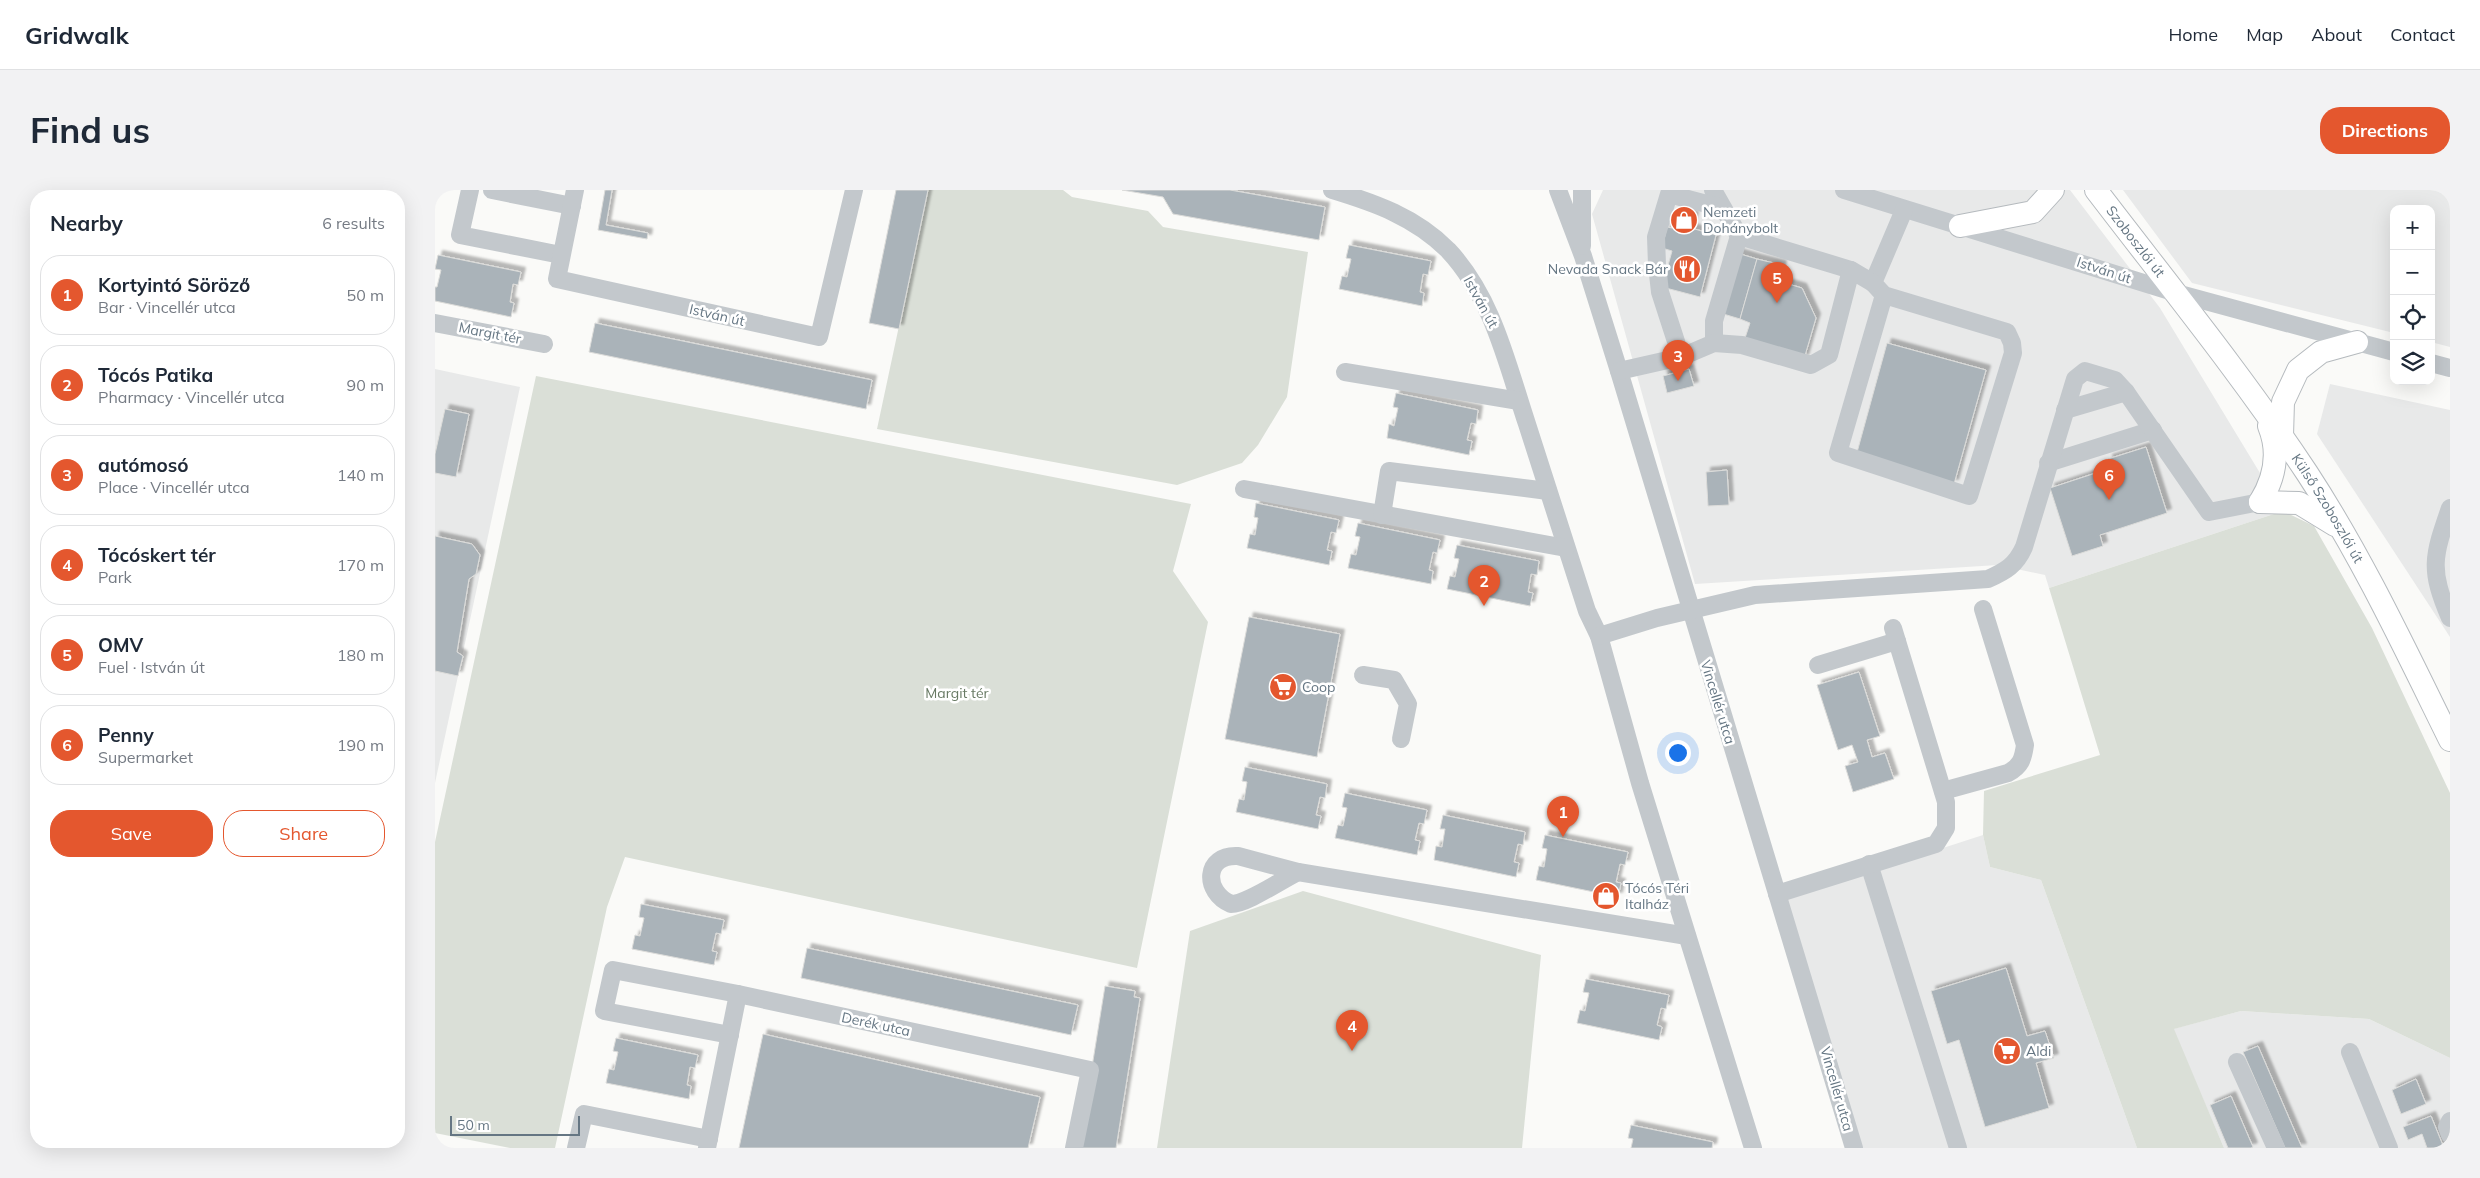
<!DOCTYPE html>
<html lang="en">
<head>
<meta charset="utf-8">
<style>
	body { margin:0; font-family:Mulish,sans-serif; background:#f2f2f3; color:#1f2937 }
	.controls { position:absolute; right:15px; top:15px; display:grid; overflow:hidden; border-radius:10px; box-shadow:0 5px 20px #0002 }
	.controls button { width:45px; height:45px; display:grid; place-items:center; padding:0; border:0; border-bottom:1px solid #e0e1e3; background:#fff; color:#1f2937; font:25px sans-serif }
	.scale { position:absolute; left:15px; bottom:12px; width:130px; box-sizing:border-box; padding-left:5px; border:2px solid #657683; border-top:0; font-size:14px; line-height:18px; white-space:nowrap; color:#657683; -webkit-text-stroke:4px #fff; paint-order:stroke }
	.you { position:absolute; left:1242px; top:562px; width:18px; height:18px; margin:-12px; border:4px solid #fff; border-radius:50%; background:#1a73e8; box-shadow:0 0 0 8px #1a73e833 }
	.badge { display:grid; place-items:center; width:32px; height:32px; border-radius:50%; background:#e4572e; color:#fff; font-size:16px; font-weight:700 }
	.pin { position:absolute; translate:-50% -41px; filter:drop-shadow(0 1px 2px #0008) }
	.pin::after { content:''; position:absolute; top:26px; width:18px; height:15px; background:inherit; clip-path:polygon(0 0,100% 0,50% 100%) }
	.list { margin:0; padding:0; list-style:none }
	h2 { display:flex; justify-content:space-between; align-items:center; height:65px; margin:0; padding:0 20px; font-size:21px }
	h2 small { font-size:16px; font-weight:400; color:#747a83 }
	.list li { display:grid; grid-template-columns:32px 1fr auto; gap:15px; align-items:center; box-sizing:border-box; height:80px; margin:0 10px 10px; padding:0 10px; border:1px solid #e0e1e3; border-radius:20px }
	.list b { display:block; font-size:19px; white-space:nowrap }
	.list p { margin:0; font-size:16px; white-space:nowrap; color:#747a83 }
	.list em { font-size:16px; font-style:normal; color:#747a83 }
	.actions { display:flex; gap:10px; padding:15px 20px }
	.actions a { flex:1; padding:11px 0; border:1px solid #e4572e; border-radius:20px; text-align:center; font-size:18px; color:#e4572e }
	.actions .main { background:#e4572e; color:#fff }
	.icon { flex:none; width:28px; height:28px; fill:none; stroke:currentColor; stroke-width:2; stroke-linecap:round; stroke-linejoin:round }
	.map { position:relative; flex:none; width:2015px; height:958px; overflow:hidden; border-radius:20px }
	header { display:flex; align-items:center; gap:30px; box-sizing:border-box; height:70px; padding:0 25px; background:#fff; border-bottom:1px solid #e0e1e3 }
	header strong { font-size:24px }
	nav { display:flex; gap:28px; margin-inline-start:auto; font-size:18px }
	.intro { display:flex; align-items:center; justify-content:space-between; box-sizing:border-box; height:120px; padding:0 30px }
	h1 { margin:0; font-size:35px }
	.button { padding:12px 22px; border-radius:20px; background:#e4572e; color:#fff; font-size:18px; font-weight:700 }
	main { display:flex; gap:30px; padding:0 30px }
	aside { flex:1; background:#fff; border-radius:20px; box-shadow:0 5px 20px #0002 }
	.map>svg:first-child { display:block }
	.built { fill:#e8e9e9 }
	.green { fill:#dadfd7 }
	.building { fill:#aab3b9; stroke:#dcdcda; filter:url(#shadow) }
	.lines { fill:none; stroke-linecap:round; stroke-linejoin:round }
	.major-casing { stroke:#b5babe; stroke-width:24 }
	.minor { stroke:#c3c8cc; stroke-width:18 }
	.major { stroke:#fff; stroke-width:22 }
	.labels { text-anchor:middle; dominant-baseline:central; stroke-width:5; stroke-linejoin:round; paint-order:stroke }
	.poi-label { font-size:14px; fill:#657683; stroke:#fff; text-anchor:start }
	.street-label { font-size:14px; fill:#657683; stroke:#fff }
	.park-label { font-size:14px; fill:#687a64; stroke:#fff }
</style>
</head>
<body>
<header>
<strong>Gridwalk</strong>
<nav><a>Home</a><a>Map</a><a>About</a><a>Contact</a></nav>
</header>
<div class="intro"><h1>Find us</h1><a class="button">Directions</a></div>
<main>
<aside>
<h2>Nearby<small>6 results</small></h2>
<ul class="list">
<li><span class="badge">1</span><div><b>Kortyintó Söröző</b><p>Bar · Vincellér utca</p></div><em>50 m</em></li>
<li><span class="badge">2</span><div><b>Tócós Patika</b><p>Pharmacy · Vincellér utca</p></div><em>90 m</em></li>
<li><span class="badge">3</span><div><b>autómosó</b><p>Place · Vincellér utca</p></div><em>140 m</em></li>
<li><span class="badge">4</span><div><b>Tócóskert tér</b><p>Park</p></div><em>170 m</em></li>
<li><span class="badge">5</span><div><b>OMV</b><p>Fuel · István út</p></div><em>180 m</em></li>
<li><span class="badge">6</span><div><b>Penny</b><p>Supermarket</p></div><em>190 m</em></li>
</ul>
<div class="actions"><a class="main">Save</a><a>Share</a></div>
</aside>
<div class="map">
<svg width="2015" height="958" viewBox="0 0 2015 958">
	<defs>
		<filter id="shadow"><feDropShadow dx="4.5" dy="-4.5" stdDeviation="1" flood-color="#0004"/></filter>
	</defs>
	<rect width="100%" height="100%" fill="#fafaf8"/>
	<g class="built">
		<path d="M 1168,0 L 1635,0 L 1725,118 L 1848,321 L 1614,398 L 1610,385 L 1563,375 L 1260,394 L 1157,24 Z"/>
		<path d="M 1688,0 L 2015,0 L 2015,157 L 1996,152 L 1996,19 L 1959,19 L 1959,143 L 1757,93 Z"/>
		<path d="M 0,179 L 85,197 L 0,593 Z"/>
		<path d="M 1895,194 L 2015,220 L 2015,447 L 1882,244 Z"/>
		<path d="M 1548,645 L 1555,677 L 1606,690 L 1702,958 L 1427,958 L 1348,710 Z"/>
		<path d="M 1806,821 L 1934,829 L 2015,868 L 2015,958 L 1789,958 L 1738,839 Z"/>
	</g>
	<g class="green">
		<path d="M 493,0 L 628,0 L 637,7 L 713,21 L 728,37 L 873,62 L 852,207 L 823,255 L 807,273 L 742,295 L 442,239 Z"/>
		<path d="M 101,186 L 756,314 L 738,381 L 773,432 L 702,778 L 190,667 L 172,717 L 120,958 L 75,958 L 0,943 L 0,652 Z"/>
		<path d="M 1848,321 L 1879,336 L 1937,438 L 2015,603 L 2015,868 L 1934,829 L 1806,821 L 1739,839 L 1789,958 L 1702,958 L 1606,690 L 1555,677 L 1548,645 L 1549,601 L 1665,565 L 1614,398 Z"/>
		<path d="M 868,701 L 1106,765 L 1087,958 L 722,958 L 755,741 Z"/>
	</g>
	<g class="building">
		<path d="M 170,0 L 177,0 L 171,35 L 213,43 L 212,49 L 163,40 Z"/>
		<path d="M 461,0 L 493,0 L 464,139 L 434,133 Z"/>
		<path d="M 687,0 L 795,0 L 890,17 L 884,50 L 738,24 L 728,7 Z"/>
		<path d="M 1241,22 L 1259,26 L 1256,38 L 1238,33 Z"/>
		<path d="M 1238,33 L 1281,45 L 1265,107 L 1227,97 L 1237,61 L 1227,58 L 1232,37 L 1237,38 Z"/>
		<path d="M 914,55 L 996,71 L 993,85 L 988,84 L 985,102 L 989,103 L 987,116 L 904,99 L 907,86 L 912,87 L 916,69 L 911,68 Z"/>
		<path d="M 1302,63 L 1322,69 L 1305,129 L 1285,123 Z"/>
		<path d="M 3,65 L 86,82 L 83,95 L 78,94 L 75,112 L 79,113 L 76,127 L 0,111 L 0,97 L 2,97 L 6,80 L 0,79 Z"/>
		<path d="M 1322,69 L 1347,75 L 1343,91 L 1367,98 L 1381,128 L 1369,169 L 1309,151 L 1315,133 L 1305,129 Z"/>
		<path d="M 160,133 L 437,190 L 431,219 L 154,162 Z"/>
		<path d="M 1452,153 L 1551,180 L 1519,294 L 1421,266 Z"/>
		<path d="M 1254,179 L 1259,196 L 1232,203 L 1228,186 Z"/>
		<path d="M 961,203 L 1043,220 L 1041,234 L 1036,233 L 1032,250 L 1037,251 L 1034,265 L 952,248 L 954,234 L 959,236 L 963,218 L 958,217 Z"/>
		<path d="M 10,219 L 34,224 L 21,287 L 0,283 L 0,264 Z"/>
		<path d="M 1711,257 L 1732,323 L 1665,345 L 1668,356 L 1637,366 L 1615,298 L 1676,278 L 1673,269 Z"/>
		<path d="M 1292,280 L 1294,315 L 1273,316 L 1271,282 Z"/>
		<path d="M 821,313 L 904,330 L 901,343 L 896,342 L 892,360 L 897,361 L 894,375 L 812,358 L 815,344 L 820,345 L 823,328 L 819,327 Z"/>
		<path d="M 923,333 L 1005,350 L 1002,363 L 998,362 L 994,380 L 998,381 L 996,394 L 913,378 L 916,364 L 921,365 L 925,347 L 920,346 Z"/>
		<path d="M 0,346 L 37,354 L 45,365 L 41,384 L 34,389 L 22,462 L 28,466 L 23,486 L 0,481 Z"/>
		<path d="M 1022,355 L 1104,371 L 1102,385 L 1096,384 L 1093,402 L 1098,403 L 1095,416 L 1012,399 L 1015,386 L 1020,387 L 1024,369 L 1019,368 Z"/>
		<path d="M 814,427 L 905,444 L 882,567 L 790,549 Z"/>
		<path d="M 1424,482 L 1445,546 L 1432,550 L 1437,567 L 1450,563 L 1459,589 L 1418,602 L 1410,576 L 1423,572 L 1417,555 L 1403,560 L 1382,495 Z"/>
		<path d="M 810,577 L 892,594 L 890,608 L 885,607 L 881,625 L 886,626 L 883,639 L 801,622 L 804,609 L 809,610 L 812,592 L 807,591 Z"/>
		<path d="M 910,603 L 992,620 L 989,634 L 984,633 L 980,650 L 985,651 L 982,665 L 900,648 L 903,635 L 908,636 L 912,618 L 907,617 Z"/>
		<path d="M 1008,625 L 1090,642 L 1088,655 L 1083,654 L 1079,672 L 1084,673 L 1081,687 L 999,670 L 1001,656 L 1007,657 L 1010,639 L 1005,639 Z"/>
		<path d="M 1110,645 L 1193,662 L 1190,675 L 1185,674 L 1181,692 L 1186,693 L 1183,707 L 1101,690 L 1104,676 L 1109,677 L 1112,659 L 1107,658 Z"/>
		<path d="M 206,714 L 289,730 L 286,744 L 281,743 L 277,761 L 282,762 L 279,775 L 197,759 L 200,745 L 205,746 L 209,728 L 204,727 Z"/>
		<path d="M 372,758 L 643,815 L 636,845 L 366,788 Z"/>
		<path d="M 1571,778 L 1592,846 L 1610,841 L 1619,868 L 1601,873 L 1614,918 L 1550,937 L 1524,850 L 1512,854 L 1496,801 Z"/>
		<path d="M 1151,789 L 1234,805 L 1231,819 L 1226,818 L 1222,835 L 1227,837 L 1224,850 L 1142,833 L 1145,820 L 1150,821 L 1154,803 L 1148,802 Z"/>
		<path d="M 670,796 L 700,801 L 699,807 L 705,808 L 681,958 L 644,958 Z"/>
		<path d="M 328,844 L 605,907 L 593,958 L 304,958 Z"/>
		<path d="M 181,848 L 263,865 L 260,878 L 255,877 L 252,895 L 256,896 L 254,909 L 171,893 L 174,879 L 179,880 L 183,862 L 178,861 Z"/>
		<path d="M 1823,856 L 1867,958 L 1850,958 L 1808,862 Z"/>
		<path d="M 1981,889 L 1991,914 L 1966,924 L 1957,900 Z"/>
		<path d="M 1796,906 L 1818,957 L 1816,958 L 1793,958 L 1775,915 Z"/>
		<path d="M 1996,926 L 2009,958 L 1992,958 L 1987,944 L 1973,950 L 1968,937 Z"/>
		<path d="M 1196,935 L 1278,952 L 1277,958 L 1196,958 L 1198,949 L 1193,948 Z"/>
	</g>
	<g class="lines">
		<g class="major-casing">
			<g id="major">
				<path id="s1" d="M 1661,0 C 1732,93 1807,185 1872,283 C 1927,367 1970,459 2015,550"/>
				<path d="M 1525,36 L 1598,22 L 1618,0"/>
				<path d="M 1847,246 L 1848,212 L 1863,180 L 1886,162 L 1922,152"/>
				<path d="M 1825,312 C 1840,288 1845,263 1834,236"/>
				<path d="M 1825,312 L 1864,313 L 1900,335"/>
			</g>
		</g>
		<g class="minor">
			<path d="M 35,0 L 25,45 L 126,65"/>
			<path d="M 57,0 L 137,16"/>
			<path d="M 140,0 L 122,89 L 384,147 L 419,0"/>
			<path d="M 897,0 C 940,13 980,27 1013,60 C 1058,108 1072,174 1092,234 C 1112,297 1132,359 1152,421 L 1164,446 L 1205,593 L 1318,958"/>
			<path d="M 1123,0 L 1148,66 L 1184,181 L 1419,958"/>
			<path d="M 1147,0 L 1147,56"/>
			<path d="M 1278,0 L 1304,46 L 1416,80"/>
			<path d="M 1409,0 L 1741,103 L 1959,162"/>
			<path d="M 1449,105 L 1572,142 L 1577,153 L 1578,163 L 1534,306 L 1403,263 L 1449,105 L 1438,93 L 1469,20"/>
			<path d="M 0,133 L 109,154"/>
			<path d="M 1279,153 L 1279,131 L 1304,46"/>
			<path d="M 1246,167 L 1225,102 L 1222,75 L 1221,47 L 1234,4 L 1287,18"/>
			<path d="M 1996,173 L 2015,178"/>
			<path d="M 1184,181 L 1246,167 L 1279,153 L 1307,155 L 1376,175 L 1394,165 L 1416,80 L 1438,93"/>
			<path d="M 910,182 L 1084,211"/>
			<path d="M 1630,220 L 1691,202"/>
			<path d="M 1613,273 L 1718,240"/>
			<path d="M 809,299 L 1131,358"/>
			<path d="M 2015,318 C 1998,367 1994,379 2015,428"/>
			<path d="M 947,325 L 954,281 L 1113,301"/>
			<path d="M 1164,446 L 1222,428 L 1320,405 L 1553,389 C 1571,381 1581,375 1589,357 L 1640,189 L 1650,181 L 1680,190 L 1691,202 L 1774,322 L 1825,312"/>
			<path d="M 1383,475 L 1462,451"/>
			<path d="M 928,485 L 959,490 L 973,514 L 966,549"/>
			<path d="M 1508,601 L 1573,583 C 1586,576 1588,569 1590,555 L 1548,419"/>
			<path d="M 803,666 L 863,682 C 846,690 812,714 796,714 C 768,702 769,664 803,666 Z"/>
			<path d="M 1434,674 L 1523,958"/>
			<path d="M 863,682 L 1252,746"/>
			<path d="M 1342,704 L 1501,654 L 1511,638 L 1511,612 L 1458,438"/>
			<path d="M 295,845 L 169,821 L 178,780 L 303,804"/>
			<path d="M 1915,862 L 1954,958"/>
			<path d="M 1802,872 L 1841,958"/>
			<path d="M 2015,931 L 2012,937 L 2015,945"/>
			<path d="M 141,958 L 149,924 L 274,949"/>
			<path d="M 272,958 L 303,804 L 655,880 L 639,958"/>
		</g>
		<use href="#major" class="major"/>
	</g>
	<defs>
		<g id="shop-disc" transform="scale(1.4375)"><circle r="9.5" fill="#e4572e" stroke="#fff"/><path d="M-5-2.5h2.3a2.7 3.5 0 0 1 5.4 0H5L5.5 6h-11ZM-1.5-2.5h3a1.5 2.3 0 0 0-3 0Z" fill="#fff"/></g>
		<g id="restaurant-disc" transform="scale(1.4375)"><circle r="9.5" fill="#e4572e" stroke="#fff"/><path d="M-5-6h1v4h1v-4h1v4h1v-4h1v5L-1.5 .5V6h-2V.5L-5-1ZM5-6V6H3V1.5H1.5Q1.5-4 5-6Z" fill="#fff"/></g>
		<g id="supermarket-disc" transform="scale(1.4375)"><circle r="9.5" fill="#e4572e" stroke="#fff"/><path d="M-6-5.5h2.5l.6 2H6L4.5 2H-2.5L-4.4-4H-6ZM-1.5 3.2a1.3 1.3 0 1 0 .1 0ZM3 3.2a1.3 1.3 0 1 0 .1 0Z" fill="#fff"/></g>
	</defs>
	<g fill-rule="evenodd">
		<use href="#shop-disc" x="1249" y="30"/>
		<use href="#restaurant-disc" x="1252" y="79"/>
		<use href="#supermarket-disc" x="848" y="497"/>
		<use href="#shop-disc" x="1171" y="706"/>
		<use href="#supermarket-disc" x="1572" y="861"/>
	</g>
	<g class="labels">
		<g class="poi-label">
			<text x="1268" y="22">Nemzeti<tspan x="1268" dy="16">Dohánybolt</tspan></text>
			<text x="1233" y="79" text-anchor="end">Nevada Snack Bár</text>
			<text x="867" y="497">Coop</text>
			<text x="1190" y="698">Tócós Téri<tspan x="1190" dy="16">Italház</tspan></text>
			<text x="1591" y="861">Aldi</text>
		</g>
		<g class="street-label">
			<text stroke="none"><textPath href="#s1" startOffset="65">Szoboszlói út</textPath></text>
			<text transform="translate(1669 80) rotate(18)">István út</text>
			<text transform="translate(1046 112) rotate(61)">István út</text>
			<text transform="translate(282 125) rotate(13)">István út</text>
			<text transform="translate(55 143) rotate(11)">Margit tér</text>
			<text stroke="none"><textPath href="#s1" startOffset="394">Külső Szoboszlói út</textPath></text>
			<text transform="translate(1283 512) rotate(73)">Vincellér utca</text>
			<text transform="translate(441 834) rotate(12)">Derék utca</text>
			<text transform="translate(1402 899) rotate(74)">Vincellér utca</text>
		</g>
		<g class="park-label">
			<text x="522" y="503">Margit tér</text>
		</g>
	</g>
</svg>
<div class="controls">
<button>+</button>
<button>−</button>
<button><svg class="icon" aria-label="locate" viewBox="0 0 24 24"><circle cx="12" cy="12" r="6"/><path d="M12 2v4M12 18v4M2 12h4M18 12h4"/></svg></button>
<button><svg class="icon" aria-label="layers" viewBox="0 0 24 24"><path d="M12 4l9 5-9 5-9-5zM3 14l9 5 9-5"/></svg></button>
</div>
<div class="scale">50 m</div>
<div class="you"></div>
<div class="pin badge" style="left:1128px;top:647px">1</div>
<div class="pin badge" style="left:1049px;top:416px">2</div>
<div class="pin badge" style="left:1243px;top:191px">3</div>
<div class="pin badge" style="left:917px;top:861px">4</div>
<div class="pin badge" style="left:1342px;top:113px">5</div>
<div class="pin badge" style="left:1674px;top:310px">6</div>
</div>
</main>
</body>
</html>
